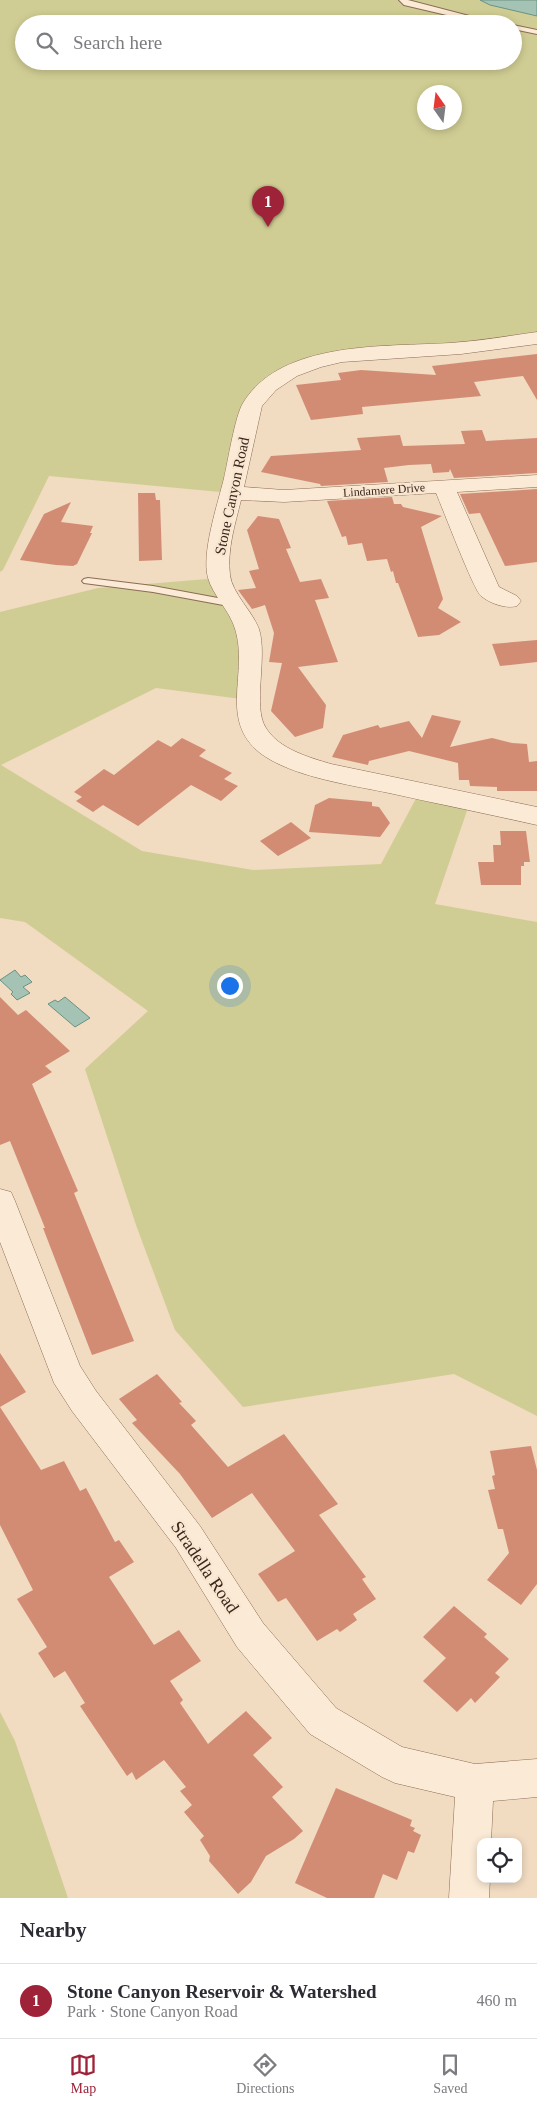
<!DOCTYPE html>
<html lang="en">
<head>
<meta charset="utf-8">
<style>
	body { margin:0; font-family:Georgia,serif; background:#f7f7f7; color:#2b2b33 }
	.controls { position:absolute; right:15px; bottom:15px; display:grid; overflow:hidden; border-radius:10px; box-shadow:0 2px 8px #0003 }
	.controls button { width:45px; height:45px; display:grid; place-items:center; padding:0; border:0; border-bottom:1px solid #e1e1e2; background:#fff; color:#2b2b33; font:25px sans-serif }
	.compass { position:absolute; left:417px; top:85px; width:45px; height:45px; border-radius:50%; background:#fff; box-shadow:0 2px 8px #0003; rotate:346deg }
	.you { position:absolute; left:229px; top:985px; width:18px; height:18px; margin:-12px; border:4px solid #fff; border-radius:50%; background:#1a73e8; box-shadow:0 0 0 8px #1a73e833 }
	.badge { display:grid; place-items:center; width:32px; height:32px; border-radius:50%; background:#9f2338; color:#fff; font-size:16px; font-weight:700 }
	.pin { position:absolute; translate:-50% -41px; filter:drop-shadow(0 1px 2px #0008) }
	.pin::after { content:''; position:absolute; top:26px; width:18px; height:15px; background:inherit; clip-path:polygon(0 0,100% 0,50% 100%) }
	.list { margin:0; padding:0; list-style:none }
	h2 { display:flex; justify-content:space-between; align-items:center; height:65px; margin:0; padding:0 20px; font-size:21px }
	h2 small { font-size:16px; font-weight:400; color:#7c7c81 }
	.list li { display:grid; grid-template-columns:32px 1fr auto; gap:15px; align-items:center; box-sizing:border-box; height:75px; padding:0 20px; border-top:1px solid #e1e1e2 }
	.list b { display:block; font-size:19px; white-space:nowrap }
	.list p { margin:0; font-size:16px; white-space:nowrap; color:#7c7c81 }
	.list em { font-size:16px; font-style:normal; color:#7c7c81 }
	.icon { flex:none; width:28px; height:28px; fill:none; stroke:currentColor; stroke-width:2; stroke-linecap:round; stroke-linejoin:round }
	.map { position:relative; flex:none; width:537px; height:1898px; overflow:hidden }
	.search { position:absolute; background:#fff; box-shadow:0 2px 8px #0003; left:15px; right:15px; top:15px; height:55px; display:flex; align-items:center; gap:12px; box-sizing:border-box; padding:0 18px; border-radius:28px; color:#7c7c81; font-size:19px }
	.sheet { height:140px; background:#fff }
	nav { display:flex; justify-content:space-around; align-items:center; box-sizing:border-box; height:70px; border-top:1px solid #e1e1e2; background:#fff; font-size:14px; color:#7c7c81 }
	nav a { display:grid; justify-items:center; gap:2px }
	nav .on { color:#9f2338 }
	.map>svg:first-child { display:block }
	.green { fill:#d0cd94; fill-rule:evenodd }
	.water { fill:#a4c3b5; stroke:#6a9282 }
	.building { fill:#d28c74 }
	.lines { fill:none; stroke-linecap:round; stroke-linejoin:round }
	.service-casing { stroke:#8c6b57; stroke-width:2 }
	.minor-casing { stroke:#8c6b57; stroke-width:1 }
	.service { fill:#fbead5; fill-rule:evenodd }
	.minor { fill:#fbead5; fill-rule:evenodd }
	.labels { text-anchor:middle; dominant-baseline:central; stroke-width:4.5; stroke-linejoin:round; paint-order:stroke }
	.far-street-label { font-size:12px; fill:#3a261c; stroke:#f8e6d1 }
	.street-label { font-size:15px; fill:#3a261c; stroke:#f8e6d1 }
	.near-street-label { font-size:18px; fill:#3a261c; stroke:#f8e6d1 }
</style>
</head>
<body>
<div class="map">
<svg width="537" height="1898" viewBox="0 0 537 1898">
	<rect width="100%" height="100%" fill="#f1dbc1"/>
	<g class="green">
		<path d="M 0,0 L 537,0 L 537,338 L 318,361 L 260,392 L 231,493 L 49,476 L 3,570 L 0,572 ZM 24,24 L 513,24 L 513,61 L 24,61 ZM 424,92 L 454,92 L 454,122 L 424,122 Z"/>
		<path d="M 219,578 L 247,629 L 249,700 L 156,688 L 1,765 L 142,851 L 253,870 L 381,864 L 420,791 L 470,802 L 435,904 L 537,922 L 537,1416 L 454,1374 L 243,1407 L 175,1330 L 136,1225 L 85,1069 L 148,1011 L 25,922 L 0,918 L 0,612 L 98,588 Z"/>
		<path d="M 0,1712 L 15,1741 L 68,1898 L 0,1898 Z"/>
	</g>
	<g class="water">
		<path d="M 480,0 L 537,0 L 537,16 L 490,5 Z"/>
		<path d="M 15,970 L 21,977 L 25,975 L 32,982 L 23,987 L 30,993 L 17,1000 L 11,994 L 13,992 L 0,980 Z"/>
		<path d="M 65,997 L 90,1018 L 75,1027 L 48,1004 L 55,1000 L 58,1002 Z"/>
	</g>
	<g class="building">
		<path d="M 537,354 L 537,400 L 523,376 L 474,382 L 481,396 L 362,407 L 363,414 L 311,420 L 296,385 L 341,380 L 338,373 L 361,370 L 436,375 L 432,366 Z"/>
		<path d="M 482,430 L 486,441 L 537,438 L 537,473 L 454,478 L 450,469 L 449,472 L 433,473 L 431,464 L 409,465 L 384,468 L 388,482 L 321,486 L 320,484 L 261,472 L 271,456 L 361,450 L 357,438 L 400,435 L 403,446 L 465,444 L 461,431 Z"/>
		<path d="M 537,489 L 537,562 L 505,566 L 480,513 L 469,514 L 460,494 Z"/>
		<path d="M 138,493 L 155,493 L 156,500 L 160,500 L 162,560 L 139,561 Z"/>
		<path d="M 392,497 L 394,504 L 401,504 L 403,507 L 442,516 L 421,527 L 443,599 L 438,608 L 461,622 L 439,635 L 418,637 L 398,583 L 396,583 L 393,571 L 391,572 L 387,559 L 367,561 L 362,543 L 348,545 L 346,536 L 342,537 L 327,501 Z"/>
		<path d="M 71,502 L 61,522 L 93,526 L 90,533 L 92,533 L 77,564 L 73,566 L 56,565 L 20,560 L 44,514 Z"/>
		<path d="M 258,516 L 279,519 L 291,548 L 286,549 L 300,582 L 321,579 L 329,598 L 315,600 L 338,662 L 298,667 L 326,705 L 323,728 L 295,737 L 271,711 L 282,663 L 269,662 L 274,633 L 265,605 L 252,609 L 238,590 L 256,588 L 249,571 L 259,569 L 247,530 Z"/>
		<path d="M 537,640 L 537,662 L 500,666 L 492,644 Z"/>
		<path d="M 432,715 L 461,721 L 450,747 L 492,738 L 512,743 L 527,744 L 529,762 L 537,761 L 537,791 L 497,791 L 497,787 L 470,786 L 469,780 L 459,780 L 458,763 L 409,751 L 369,761 L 368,765 L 332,757 L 343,735 L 378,725 L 380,728 L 409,721 L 422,738 Z"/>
		<path d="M 182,738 L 206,750 L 199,756 L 232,773 L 224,779 L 238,786 L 221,801 L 191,785 L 138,826 L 103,805 L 93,812 L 76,801 L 82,797 L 74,792 L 104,769 L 114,775 L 158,740 L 171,747 Z"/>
		<path d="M 329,798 L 372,802 L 372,806 L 379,807 L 390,823 L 380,837 L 309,832 L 315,805 Z"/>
		<path d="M 291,822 L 311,838 L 278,856 L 260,841 Z"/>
		<path d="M 500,831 L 526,831 L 530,862 L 524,862 L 524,866 L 521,866 L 521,885 L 481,885 L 478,862 L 494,862 L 493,845 L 501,845 Z"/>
		<path d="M 0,997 L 18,1015 L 26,1010 L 70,1051 L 45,1066 L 52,1072 L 32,1084 L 78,1191 L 74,1193 L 134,1341 L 92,1355 L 43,1228 L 45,1228 L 10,1141 L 0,1145 Z"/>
		<path d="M 0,1353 L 26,1392 L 0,1407 Z"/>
		<path d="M 157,1374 L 182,1402 L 179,1403 L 196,1421 L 191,1425 L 228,1467 L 284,1434 L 338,1504 L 319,1515 L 366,1577 L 362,1579 L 376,1599 L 353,1614 L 357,1620 L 340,1632 L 337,1629 L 317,1641 L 286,1598 L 278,1602 L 258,1574 L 295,1551 L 252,1493 L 212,1518 L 180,1474 L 132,1423 L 137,1420 L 119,1399 Z"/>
		<path d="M 0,1407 L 41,1470 L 64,1461 L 80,1491 L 86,1488 L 115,1542 L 119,1540 L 134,1562 L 109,1577 L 154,1645 L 179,1630 L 201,1661 L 170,1681 L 183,1700 L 180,1703 L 208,1744 L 246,1711 L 272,1738 L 253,1755 L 283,1787 L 272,1797 L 303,1831 L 294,1839 L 266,1856 L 251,1882 L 238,1894 L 209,1861 L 210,1856 L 200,1840 L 204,1836 L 184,1812 L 192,1805 L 180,1791 L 186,1787 L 164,1760 L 136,1780 L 132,1772 L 127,1776 L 80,1706 L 85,1703 L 65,1671 L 54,1678 L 38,1653 L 47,1647 L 17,1599 L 33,1590 L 0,1525 Z"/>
		<path d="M 531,1446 L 537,1470 L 537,1584 L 521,1605 L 487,1580 L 509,1553 L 503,1529 L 498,1529 L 488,1490 L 495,1489 L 492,1476 L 495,1475 L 490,1451 Z"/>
		<path d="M 454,1606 L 487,1634 L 484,1637 L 509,1659 L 495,1673 L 500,1677 L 475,1703 L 471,1698 L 457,1712 L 423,1681 L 446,1658 L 423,1637 Z"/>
		<path d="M 336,1788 L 412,1820 L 410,1826 L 415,1828 L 413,1831 L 421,1835 L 414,1853 L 408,1851 L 397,1880 L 383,1874 L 374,1898 L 327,1898 L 295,1883 Z"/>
	</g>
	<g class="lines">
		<g class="service-casing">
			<g id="service">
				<path d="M 399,0 L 408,0 L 500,24 L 485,24 L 404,5 Z"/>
				<path d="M 513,25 L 537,30 L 537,34 L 513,29 Z"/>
				<path d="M 88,578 L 153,586 L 234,601 L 240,604 L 234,607 L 153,592 L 84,583 L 82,581 L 84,579 Z"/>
			</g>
		</g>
		<g class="minor-casing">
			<g id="minor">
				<path d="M 537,332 L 537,344 L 461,354 L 342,362 L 321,367 L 297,376 L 276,390 L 262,406 L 244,487 L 284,490 L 537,475 L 537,487 L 457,492 L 499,587 L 517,596 L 521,601 L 517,606 C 506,609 491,604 481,596 C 473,589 443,509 436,493 L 284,502 L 241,500 C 235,525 227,549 230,575 C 232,593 253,612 259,629 C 268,657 252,707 266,728 C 279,749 308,757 331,764 L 537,807 L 537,825 C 488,814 439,804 389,793 C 351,785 292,777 260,753 C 218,719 249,673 235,629 C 230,611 213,596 208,578 C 201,553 218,503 224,478 C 228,461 235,416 243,403 C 281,340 387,347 450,343 C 479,341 508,336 537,332 Z"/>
				<path d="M 0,1189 L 11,1192 L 15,1201 L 80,1366 L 96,1391 L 200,1526 L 263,1623 L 336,1708 L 402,1747 L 475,1764 L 537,1759 L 537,1797 L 493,1801 L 491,1842 L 481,1842 L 481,1879 L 490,1879 L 489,1898 L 449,1898 L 455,1797 L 395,1783 L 382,1777 L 310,1734 L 237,1647 L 176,1548 L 72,1411 L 54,1383 L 0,1242 Z"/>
			</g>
		</g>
		<use href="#service" class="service"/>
		<use href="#minor" class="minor"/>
	</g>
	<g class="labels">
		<g class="far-street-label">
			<text transform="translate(384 490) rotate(-4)">Lindamere Drive</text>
		</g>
		<g class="street-label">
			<text transform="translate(232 496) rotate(-78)">Stone Canyon Road</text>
		</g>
		<g class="near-street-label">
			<text transform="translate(205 1567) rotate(56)">Stradella Road</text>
		</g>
	</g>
</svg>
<div class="controls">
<button><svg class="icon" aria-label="locate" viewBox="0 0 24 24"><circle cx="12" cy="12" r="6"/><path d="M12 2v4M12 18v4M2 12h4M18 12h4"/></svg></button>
</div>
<svg class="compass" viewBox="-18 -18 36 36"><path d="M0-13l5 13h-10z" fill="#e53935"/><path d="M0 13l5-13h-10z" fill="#7c7c81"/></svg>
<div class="you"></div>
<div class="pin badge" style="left:268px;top:227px">1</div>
<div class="search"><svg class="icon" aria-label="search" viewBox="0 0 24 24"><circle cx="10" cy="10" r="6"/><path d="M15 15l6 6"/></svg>Search here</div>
</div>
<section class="sheet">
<h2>Nearby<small></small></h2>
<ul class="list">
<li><span class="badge">1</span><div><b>Stone Canyon Reservoir &amp; Watershed</b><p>Park · Stone Canyon Road</p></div><em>460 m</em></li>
</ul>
</section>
<nav>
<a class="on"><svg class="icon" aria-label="map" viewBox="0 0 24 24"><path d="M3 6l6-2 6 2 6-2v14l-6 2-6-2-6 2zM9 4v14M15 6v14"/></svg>Map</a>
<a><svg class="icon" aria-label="directions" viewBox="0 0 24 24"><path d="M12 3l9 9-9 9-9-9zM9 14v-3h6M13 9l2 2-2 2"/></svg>Directions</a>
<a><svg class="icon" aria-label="saved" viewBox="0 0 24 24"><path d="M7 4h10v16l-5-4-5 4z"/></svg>Saved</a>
</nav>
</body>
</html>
